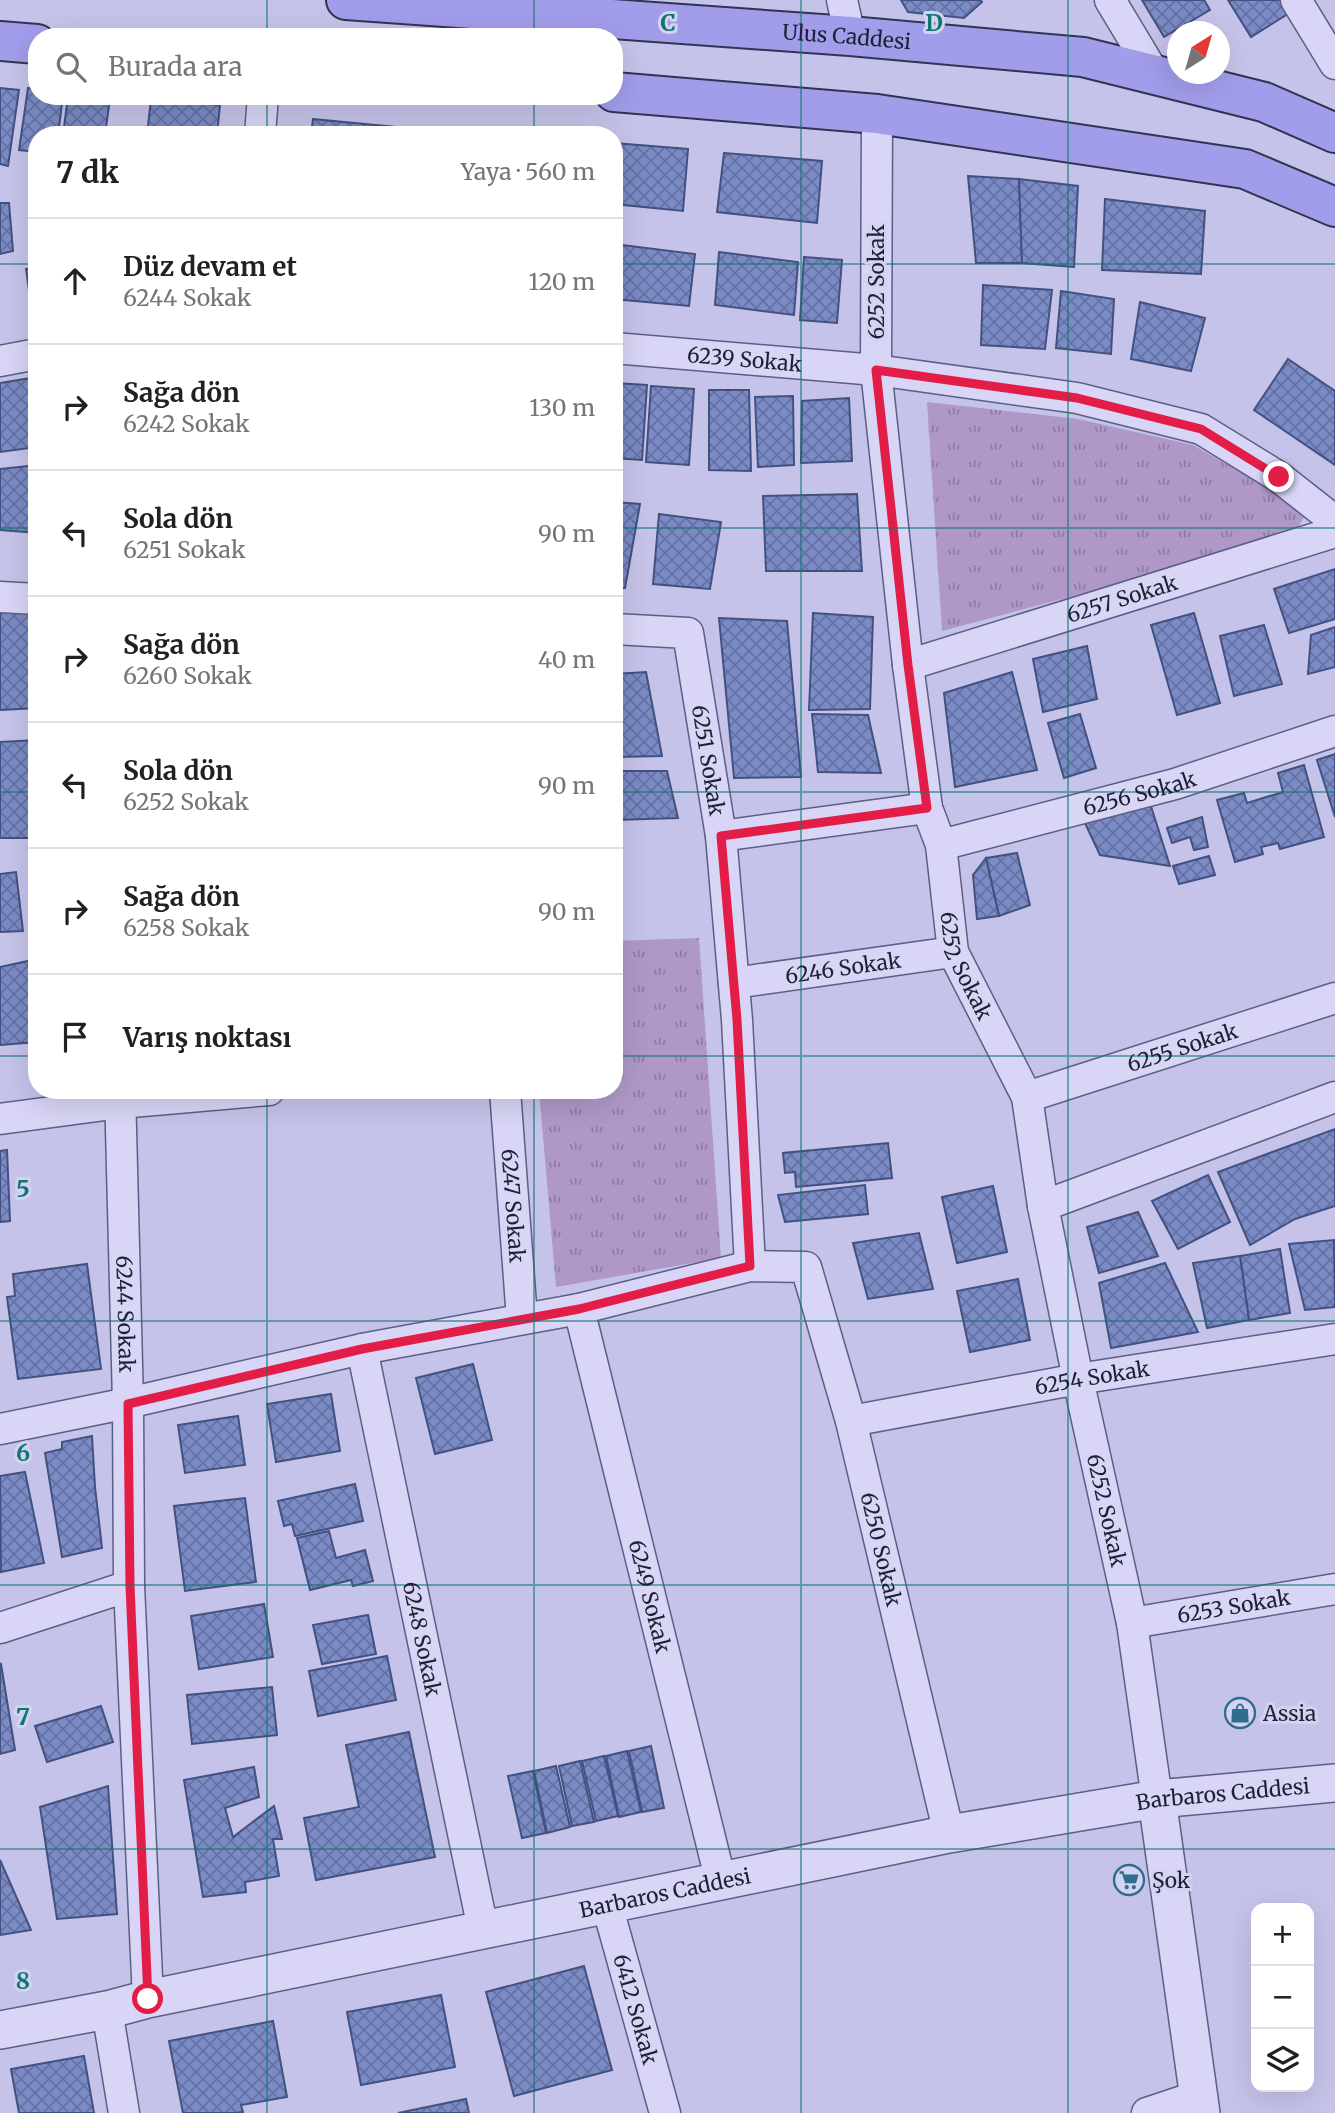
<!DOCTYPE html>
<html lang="tr">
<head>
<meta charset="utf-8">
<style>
	body { margin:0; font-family:Merriweather,serif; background:#f6f6f6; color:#202124 }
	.controls { position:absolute; right:21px; bottom:21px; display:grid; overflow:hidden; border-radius:14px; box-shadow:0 7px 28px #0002 }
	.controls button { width:63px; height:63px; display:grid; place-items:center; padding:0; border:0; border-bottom:2px solid #e0e0e0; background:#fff; color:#202124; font:35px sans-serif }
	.compass { position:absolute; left:1167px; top:21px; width:63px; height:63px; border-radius:50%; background:#fff; box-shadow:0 7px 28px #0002; rotate:37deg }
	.stop { position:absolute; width:21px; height:21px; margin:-16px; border:5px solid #e11d48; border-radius:50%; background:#fff }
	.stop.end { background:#e11d48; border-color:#fff; box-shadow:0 2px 7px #0008 }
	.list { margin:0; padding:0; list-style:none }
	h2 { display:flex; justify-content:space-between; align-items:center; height:91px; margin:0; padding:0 28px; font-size:30px }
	h2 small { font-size:23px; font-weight:400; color:#757577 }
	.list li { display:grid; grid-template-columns:46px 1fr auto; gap:21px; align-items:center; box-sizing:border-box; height:126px; padding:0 28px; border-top:2px solid #e0e0e0 }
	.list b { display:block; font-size:26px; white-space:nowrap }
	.list p { margin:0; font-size:23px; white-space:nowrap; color:#757577 }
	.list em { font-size:23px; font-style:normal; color:#757577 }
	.icon { flex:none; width:38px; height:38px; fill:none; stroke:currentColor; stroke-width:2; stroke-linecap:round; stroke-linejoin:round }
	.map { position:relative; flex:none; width:1335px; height:2113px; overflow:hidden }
	.search { position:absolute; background:#fff; box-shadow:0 7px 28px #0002; left:28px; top:28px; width:595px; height:77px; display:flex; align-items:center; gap:18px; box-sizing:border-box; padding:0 24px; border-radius:28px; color:#757577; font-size:26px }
	.panel { position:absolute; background:#fff; box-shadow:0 7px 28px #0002; left:28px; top:126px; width:595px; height:973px; border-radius:28px }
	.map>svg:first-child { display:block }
	.grass { fill:url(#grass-tufts) }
	.building { fill:url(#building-cross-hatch); stroke:#435180; stroke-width:2 }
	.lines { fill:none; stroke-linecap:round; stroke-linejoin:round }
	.minor-casing { stroke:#5b5f83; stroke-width:33 }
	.tertiary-casing { stroke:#5b5f83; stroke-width:40 }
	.primary-casing { stroke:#2f3551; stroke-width:42 }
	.minor { stroke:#d8d5f6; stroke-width:30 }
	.tertiary { stroke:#d8d5f6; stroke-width:37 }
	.primary { stroke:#a19deb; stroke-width:38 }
	.route { stroke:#e11d48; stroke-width:9 }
	.grid { fill:none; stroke:#0f766e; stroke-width:2; stroke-opacity:0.55 }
	.labels { text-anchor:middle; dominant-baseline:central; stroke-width:6; stroke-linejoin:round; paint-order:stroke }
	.street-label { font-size:21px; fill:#1e2134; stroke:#d4d2f2 }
	.poi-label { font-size:21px; fill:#1e2134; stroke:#d4d2f2; text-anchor:start }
	.grid-label { font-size:23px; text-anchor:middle; font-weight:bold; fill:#0f766e; stroke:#d4d2f2; stroke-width:6; stroke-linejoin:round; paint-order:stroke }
</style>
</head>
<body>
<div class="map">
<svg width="1335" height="2113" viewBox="0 0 1335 2113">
	<defs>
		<pattern id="grass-tufts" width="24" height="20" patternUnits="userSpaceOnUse" patternTransform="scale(1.75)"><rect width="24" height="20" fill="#af98c7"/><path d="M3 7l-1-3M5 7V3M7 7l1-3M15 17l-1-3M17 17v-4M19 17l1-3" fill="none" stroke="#8e7ca2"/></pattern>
		<pattern id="building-cross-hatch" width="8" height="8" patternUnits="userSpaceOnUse" patternTransform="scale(1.75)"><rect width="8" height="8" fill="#7b8bc6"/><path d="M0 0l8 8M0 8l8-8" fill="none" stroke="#6471a2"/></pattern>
	</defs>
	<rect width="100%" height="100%" fill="#c6c3ea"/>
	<g class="grass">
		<path d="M 927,402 L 1078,419 L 1193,445 L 1308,511 L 1291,538 L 942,631 Z"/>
		<path d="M 699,938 L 721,1258 L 556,1287 L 539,1090 L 614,1090 L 614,941 Z"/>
	</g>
	<g class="building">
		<path d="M 901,0 L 980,0 L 982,2 L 964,18 L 908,12 Z"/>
		<path d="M 1142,0 L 1204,0 L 1210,10 L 1164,37 Z"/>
		<path d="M 1228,0 L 1284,0 L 1291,12 L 1251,37 Z"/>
		<path d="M 0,88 L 19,90 L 8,166 L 0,164 Z"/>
		<path d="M 28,88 L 37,89 L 37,96 L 63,96 L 58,135 L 37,135 L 37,152 L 19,150 Z"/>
		<path d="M 68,96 L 110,98 L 105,135 L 63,135 Z"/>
		<path d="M 151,99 L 220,105 L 217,135 L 147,135 Z"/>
		<path d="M 313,119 L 416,129 L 415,135 L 311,135 Z"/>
		<path d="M 614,143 L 688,149 L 683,211 L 614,204 Z"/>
		<path d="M 724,153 L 822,161 L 817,223 L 717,212 Z"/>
		<path d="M 968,176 L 1019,179 L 1022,263 L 976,263 Z"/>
		<path d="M 1019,179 L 1078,186 L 1074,267 L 1022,263 Z"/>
		<path d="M 1105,199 L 1205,211 L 1201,274 L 1102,270 Z"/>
		<path d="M 0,203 L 9,203 L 13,251 L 0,254 Z"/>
		<path d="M 614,244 L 695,254 L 689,306 L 614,299 Z"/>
		<path d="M 719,252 L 798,262 L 794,315 L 715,305 Z"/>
		<path d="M 804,257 L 842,260 L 837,323 L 800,320 Z"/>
		<path d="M 37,268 L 37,325 L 34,326 L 26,269 Z"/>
		<path d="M 983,285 L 1052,290 L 1045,349 L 981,345 Z"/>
		<path d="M 1061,291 L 1114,299 L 1111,354 L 1056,348 Z"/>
		<path d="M 1140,302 L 1205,318 L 1191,371 L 1131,359 Z"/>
		<path d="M 1288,359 L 1335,391 L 1335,465 L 1254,410 Z"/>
		<path d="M 37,377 L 37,447 L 0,452 L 0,383 Z"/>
		<path d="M 614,383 L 647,385 L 642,460 L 614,458 Z"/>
		<path d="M 651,386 L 694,389 L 689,465 L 646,462 Z"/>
		<path d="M 709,390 L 749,390 L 751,471 L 709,470 Z"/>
		<path d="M 793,396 L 794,465 L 758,467 L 755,397 Z"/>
		<path d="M 849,398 L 852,461 L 801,463 L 802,401 Z"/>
		<path d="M 37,465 L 37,533 L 0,530 L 0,469 Z"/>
		<path d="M 857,494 L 862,571 L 766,571 L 763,496 Z"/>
		<path d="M 614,502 L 640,504 L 625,588 L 614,588 Z"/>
		<path d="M 659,514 L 721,522 L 710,589 L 653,584 Z"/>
		<path d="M 1335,569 L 1335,619 L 1289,633 L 1274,589 Z"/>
		<path d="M 0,606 L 37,607 L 37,708 L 0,710 Z"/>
		<path d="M 813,613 L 873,617 L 870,709 L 809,710 Z"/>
		<path d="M 1194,613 L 1220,703 L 1177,715 L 1151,625 Z"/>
		<path d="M 719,618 L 787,621 L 801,777 L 734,778 Z"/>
		<path d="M 1264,625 L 1282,684 L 1234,696 L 1220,636 Z"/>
		<path d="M 1335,627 L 1335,667 L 1308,674 L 1311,635 Z"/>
		<path d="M 1087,646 L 1097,699 L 1043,712 L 1033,659 Z"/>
		<path d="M 646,672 L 662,756 L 614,757 L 614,674 Z"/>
		<path d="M 1012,672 L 1037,770 L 955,787 L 944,693 Z"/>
		<path d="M 812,714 L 868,715 L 881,773 L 818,772 Z"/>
		<path d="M 1080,714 L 1096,768 L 1064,778 L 1048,723 Z"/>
		<path d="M 37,740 L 37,838 L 0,838 L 0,742 Z"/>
		<path d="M 1335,754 L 1335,817 L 1317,760 Z"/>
		<path d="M 1304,765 L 1324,837 L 1280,849 L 1278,843 L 1261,847 L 1263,854 L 1235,862 L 1217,800 L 1244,793 L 1247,803 L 1283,792 L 1278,773 Z"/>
		<path d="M 614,771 L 667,771 L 678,818 L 615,820 Z"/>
		<path d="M 1149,800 L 1170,866 L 1100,855 L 1083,819 Z"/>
		<path d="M 1202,817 L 1208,847 L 1194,850 L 1190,837 L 1172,843 L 1167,828 Z"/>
		<path d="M 1017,853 L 1030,905 L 999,916 L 986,858 Z"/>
		<path d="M 1209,856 L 1215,875 L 1179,884 L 1173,866 Z"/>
		<path d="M 986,858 L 999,916 L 977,919 L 973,875 Z"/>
		<path d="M 16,872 L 23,931 L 0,932 L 0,874 Z"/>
		<path d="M 37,959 L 37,1042 L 0,1045 L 0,967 Z"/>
		<path d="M 1335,1129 L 1335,1206 L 1295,1219 L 1250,1245 L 1218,1172 Z"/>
		<path d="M 888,1143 L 892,1178 L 796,1187 L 795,1172 L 785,1173 L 783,1153 Z"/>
		<path d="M 7,1150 L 10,1221 L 0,1222 L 0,1151 Z"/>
		<path d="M 1208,1175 L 1230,1222 L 1178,1249 L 1152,1201 Z"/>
		<path d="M 865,1185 L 868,1214 L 785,1222 L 778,1195 Z"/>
		<path d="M 993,1186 L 1007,1252 L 957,1263 L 942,1197 Z"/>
		<path d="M 1138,1212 L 1158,1256 L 1099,1273 L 1087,1227 Z"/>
		<path d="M 919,1233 L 933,1289 L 868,1299 L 853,1243 Z"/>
		<path d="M 1334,1240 L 1335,1307 L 1305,1310 L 1289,1244 Z"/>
		<path d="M 1280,1249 L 1290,1313 L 1249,1320 L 1240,1256 Z"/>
		<path d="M 1240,1256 L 1249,1320 L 1207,1328 L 1193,1263 Z"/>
		<path d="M 1165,1263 L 1198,1332 L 1111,1348 L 1099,1283 Z"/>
		<path d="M 87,1264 L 101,1369 L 18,1379 L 7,1297 L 15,1296 L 13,1274 Z"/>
		<path d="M 1018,1279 L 1030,1340 L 970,1352 L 957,1291 Z"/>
		<path d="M 473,1364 L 492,1440 L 435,1454 L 416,1378 Z"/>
		<path d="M 331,1394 L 340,1451 L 276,1462 L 267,1404 Z"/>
		<path d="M 238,1416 L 245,1465 L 185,1473 L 178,1425 Z"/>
		<path d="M 92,1436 L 95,1487 L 102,1548 L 62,1557 L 45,1453 L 62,1449 L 62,1442 Z"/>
		<path d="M 25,1472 L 44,1563 L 1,1572 L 0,1476 Z"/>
		<path d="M 355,1484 L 363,1521 L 295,1536 L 292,1524 L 284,1526 L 278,1501 Z"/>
		<path d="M 245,1498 L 256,1582 L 185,1591 L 174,1506 Z"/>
		<path d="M 329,1531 L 336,1558 L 365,1550 L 373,1581 L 353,1586 L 351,1580 L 310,1590 L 297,1538 Z"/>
		<path d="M 264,1604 L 273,1657 L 199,1669 L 191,1616 Z"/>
		<path d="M 368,1615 L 376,1654 L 322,1664 L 313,1625 Z"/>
		<path d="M 387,1656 L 396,1700 L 318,1716 L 309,1671 Z"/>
		<path d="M 1,1664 L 15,1750 L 0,1754 L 0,1665 Z"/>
		<path d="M 272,1687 L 277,1735 L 192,1744 L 187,1695 Z"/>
		<path d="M 101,1706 L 113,1742 L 47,1762 L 35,1726 Z"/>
		<path d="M 409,1732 L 435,1857 L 316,1880 L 304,1818 L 359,1807 L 346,1745 Z"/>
		<path d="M 651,1746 L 664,1808 L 642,1812 L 629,1751 Z"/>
		<path d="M 627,1751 L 641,1812 L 619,1817 L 606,1756 Z"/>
		<path d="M 604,1756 L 618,1816 L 596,1821 L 582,1761 Z"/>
		<path d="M 580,1761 L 594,1822 L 572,1826 L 559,1766 Z"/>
		<path d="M 556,1766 L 570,1827 L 547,1833 L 534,1771 Z"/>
		<path d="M 254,1767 L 259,1797 L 225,1808 L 233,1837 L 274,1806 L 282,1839 L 273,1839 L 279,1876 L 245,1882 L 246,1892 L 203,1897 L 184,1780 Z"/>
		<path d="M 533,1771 L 546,1833 L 522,1838 L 508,1776 Z"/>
		<path d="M 108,1786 L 117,1914 L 57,1919 L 40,1807 Z"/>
		<path d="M 0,1860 L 31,1930 L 0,1935 Z"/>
		<path d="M 584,1966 L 612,2070 L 514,2096 L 486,1992 Z"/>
		<path d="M 441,1995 L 455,2067 L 361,2085 L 347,2012 Z"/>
		<path d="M 273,2021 L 287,2097 L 241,2105 L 243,2112 L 236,2113 L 183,2113 L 169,2041 Z"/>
		<path d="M 84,2056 L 94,2113 L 19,2113 L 11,2069 Z"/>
		<path d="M 466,2099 L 469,2113 L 398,2113 Z"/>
	</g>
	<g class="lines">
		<g class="minor-casing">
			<g id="minor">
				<path d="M 842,0 L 850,36"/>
				<path d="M 1110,0 L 1155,75"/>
				<path d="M 1296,0 L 1335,64"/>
				<path id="s1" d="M 877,114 L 876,370 L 908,665 L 927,808 L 941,845 L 953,952 L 1027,1097 L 1043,1206 L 1078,1379 L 1132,1623 L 1157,1799"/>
				<path d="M 260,135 L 263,96"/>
				<path id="s2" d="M 614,348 L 876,370 L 1077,398 L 1201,429 L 1279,477 L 1335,521"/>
				<path d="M 0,361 L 37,354"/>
				<path d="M 0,597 L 37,599"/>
				<path id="s3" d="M 614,629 L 688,633 L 721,836 L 737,1020 L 750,1266"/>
				<path id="s4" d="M 908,665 L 1335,532"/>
				<path d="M 721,836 L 927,808"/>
				<path id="s5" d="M 941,845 L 1175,784 L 1335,731"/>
				<path id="s6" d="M 734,983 L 953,952"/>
				<path id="s7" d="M 120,1090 L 128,1403 L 129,1586 L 148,1999"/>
				<path id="s8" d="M 505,1090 L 522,1319"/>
				<path id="s9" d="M 1027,1097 L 1335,998"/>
				<path d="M 0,1119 L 120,1103 L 269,1090"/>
				<path d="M 1043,1206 L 1335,1097"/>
				<path id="s10" d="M 579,1309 L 721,1882"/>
				<path id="s11" d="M 362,1349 L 483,1929"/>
				<path id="s12" d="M 851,1421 L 1078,1379 L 1335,1339"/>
				<path id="s13" d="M 0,1429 L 128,1403 L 362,1349 L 579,1309 L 750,1266 L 806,1267 L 851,1421 L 949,1834"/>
				<path id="s14" d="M 1132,1623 L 1335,1589"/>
				<path d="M 0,1628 L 129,1586"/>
				<path id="s15" d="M 607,1905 L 665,2113"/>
				<path d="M 107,2010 L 124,2113"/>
				<path d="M 1147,2113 L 1198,2096"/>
			</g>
		</g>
		<g class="tertiary-casing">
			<g id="tertiary">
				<path d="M 1157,1799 L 1201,2113"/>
				<path id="s16" d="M 0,2030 L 107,2010 L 148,1999 L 949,1834 L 1157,1799 L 1335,1783"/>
			</g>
		</g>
		<g class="primary-casing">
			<g id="primary">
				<path id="s17" d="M 346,0 L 850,36 L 1083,57 L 1264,102 L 1335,133"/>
				<path d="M 0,41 L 37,44"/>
				<path d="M 614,92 L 877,114 L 1245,169 L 1335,207"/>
			</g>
		</g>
		<use href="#minor" class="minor"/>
		<use href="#tertiary" class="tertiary"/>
		<use href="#primary" class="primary"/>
	</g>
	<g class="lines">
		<path class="route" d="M 148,1999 L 130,1586 L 128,1404 L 362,1349 L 579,1309 L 750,1266 L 737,1020 L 721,836 L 927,808 L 908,665 L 876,370 L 1077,398 L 1201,429 L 1279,477"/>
	</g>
	<path class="grid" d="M 267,0 L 267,37M 534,0 L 534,37M 801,0 L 801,2113M 1068,0 L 1068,2113M 267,96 L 267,135M 534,96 L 534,135M 0,264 L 37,264M 614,264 L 1335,264M 0,528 L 37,528M 614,528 L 1335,528M 0,792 L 37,792M 614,792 L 1335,792M 0,1056 L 37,1056M 614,1056 L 1335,1056M 267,1090 L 267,2113M 534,1090 L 534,2113M 0,1321 L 1335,1321M 0,1585 L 1335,1585M 0,1849 L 1335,1849"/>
	<defs>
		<g id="shop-ring" transform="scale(1.575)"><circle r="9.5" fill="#d4d2f2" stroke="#306c8d" stroke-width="1.5"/><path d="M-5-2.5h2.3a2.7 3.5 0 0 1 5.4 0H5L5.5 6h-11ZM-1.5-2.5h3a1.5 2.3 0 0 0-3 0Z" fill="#306c8d"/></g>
		<g id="supermarket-ring" transform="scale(1.575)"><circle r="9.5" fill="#d4d2f2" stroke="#306c8d" stroke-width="1.5"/><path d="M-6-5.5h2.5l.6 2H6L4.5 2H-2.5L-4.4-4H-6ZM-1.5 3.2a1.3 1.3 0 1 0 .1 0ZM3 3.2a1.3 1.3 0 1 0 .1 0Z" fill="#306c8d"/></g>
	</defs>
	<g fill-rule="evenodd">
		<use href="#shop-ring" x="1240" y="1713"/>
		<use href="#supermarket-ring" x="1129" y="1880"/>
	</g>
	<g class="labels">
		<g class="street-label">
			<text stroke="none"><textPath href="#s17" startOffset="502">Ulus Caddesi</textPath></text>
			<text transform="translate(876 282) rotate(-90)">6252 Sokak</text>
			<text stroke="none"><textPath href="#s2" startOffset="131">6239 Sokak</textPath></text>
			<text stroke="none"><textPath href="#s4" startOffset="224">6257 Sokak</textPath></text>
			<text stroke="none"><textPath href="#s3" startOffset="203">6251 Sokak</textPath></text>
			<text stroke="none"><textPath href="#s5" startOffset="205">6256 Sokak</textPath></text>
			<text stroke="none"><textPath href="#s1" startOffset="861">6252 Sokak</textPath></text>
			<text stroke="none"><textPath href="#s6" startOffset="110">6246 Sokak</textPath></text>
			<text stroke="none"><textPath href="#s9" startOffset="163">6255 Sokak</textPath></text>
			<text stroke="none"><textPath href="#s8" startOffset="116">6247 Sokak</textPath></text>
			<text stroke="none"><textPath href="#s7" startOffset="224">6244 Sokak</textPath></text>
			<text stroke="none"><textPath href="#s12" startOffset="245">6254 Sokak</textPath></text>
			<text stroke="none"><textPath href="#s1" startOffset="1428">6252 Sokak</textPath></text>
			<text stroke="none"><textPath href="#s13" startOffset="1116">6250 Sokak</textPath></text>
			<text stroke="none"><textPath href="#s10" startOffset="296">6249 Sokak</textPath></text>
			<text stroke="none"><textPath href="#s14" startOffset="103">6253 Sokak</textPath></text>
			<text stroke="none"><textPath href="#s11" startOffset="296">6248 Sokak</textPath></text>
			<text stroke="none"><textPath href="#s16" startOffset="1246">Barbaros Caddesi</textPath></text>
			<text stroke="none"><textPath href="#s16" startOffset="679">Barbaros Caddesi</textPath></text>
			<text stroke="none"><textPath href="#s15" startOffset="108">6412 Sokak</textPath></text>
		</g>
		<g class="poi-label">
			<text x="1263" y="1713">Assia</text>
			<text x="1152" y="1880">Şok</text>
		</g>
	</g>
	<g class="grid-label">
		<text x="668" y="31">C</text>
		<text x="934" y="31">D</text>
		<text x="23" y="1197">5</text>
		<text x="23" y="1461">6</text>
		<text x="23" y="1725">7</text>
		<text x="23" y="1989">8</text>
	</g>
</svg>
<div class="controls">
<button>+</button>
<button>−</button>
<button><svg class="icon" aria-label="layers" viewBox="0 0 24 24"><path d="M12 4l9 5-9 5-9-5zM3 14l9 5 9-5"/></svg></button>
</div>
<svg class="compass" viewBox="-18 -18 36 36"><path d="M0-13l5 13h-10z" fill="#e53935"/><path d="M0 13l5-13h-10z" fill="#757577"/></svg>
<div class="stop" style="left:148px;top:1999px"></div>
<div class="stop end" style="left:1279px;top:477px"></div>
<div class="search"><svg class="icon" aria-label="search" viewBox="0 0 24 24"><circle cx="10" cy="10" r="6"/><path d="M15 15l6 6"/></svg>Burada ara</div>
<section class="panel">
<h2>7 dk<small>Yaya · 560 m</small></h2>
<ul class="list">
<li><svg class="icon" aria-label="ahead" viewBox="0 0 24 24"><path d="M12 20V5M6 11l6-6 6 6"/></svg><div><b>Düz devam et</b><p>6244 Sokak</p></div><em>120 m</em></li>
<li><svg class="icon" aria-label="right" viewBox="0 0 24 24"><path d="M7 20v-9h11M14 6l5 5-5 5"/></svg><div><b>Sağa dön</b><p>6242 Sokak</p></div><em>130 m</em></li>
<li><svg class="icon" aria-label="left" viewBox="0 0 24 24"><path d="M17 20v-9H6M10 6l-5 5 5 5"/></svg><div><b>Sola dön</b><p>6251 Sokak</p></div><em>90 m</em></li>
<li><svg class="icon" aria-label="right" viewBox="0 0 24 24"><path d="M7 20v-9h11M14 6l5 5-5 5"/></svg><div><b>Sağa dön</b><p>6260 Sokak</p></div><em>40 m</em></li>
<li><svg class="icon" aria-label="left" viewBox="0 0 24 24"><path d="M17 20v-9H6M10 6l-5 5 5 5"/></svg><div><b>Sola dön</b><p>6252 Sokak</p></div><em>90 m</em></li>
<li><svg class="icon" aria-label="right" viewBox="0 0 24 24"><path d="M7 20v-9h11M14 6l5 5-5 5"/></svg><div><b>Sağa dön</b><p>6258 Sokak</p></div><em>90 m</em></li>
<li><svg class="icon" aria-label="arrive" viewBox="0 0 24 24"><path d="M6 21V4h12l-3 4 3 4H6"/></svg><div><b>Varış noktası</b></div></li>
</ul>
</section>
</div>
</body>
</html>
